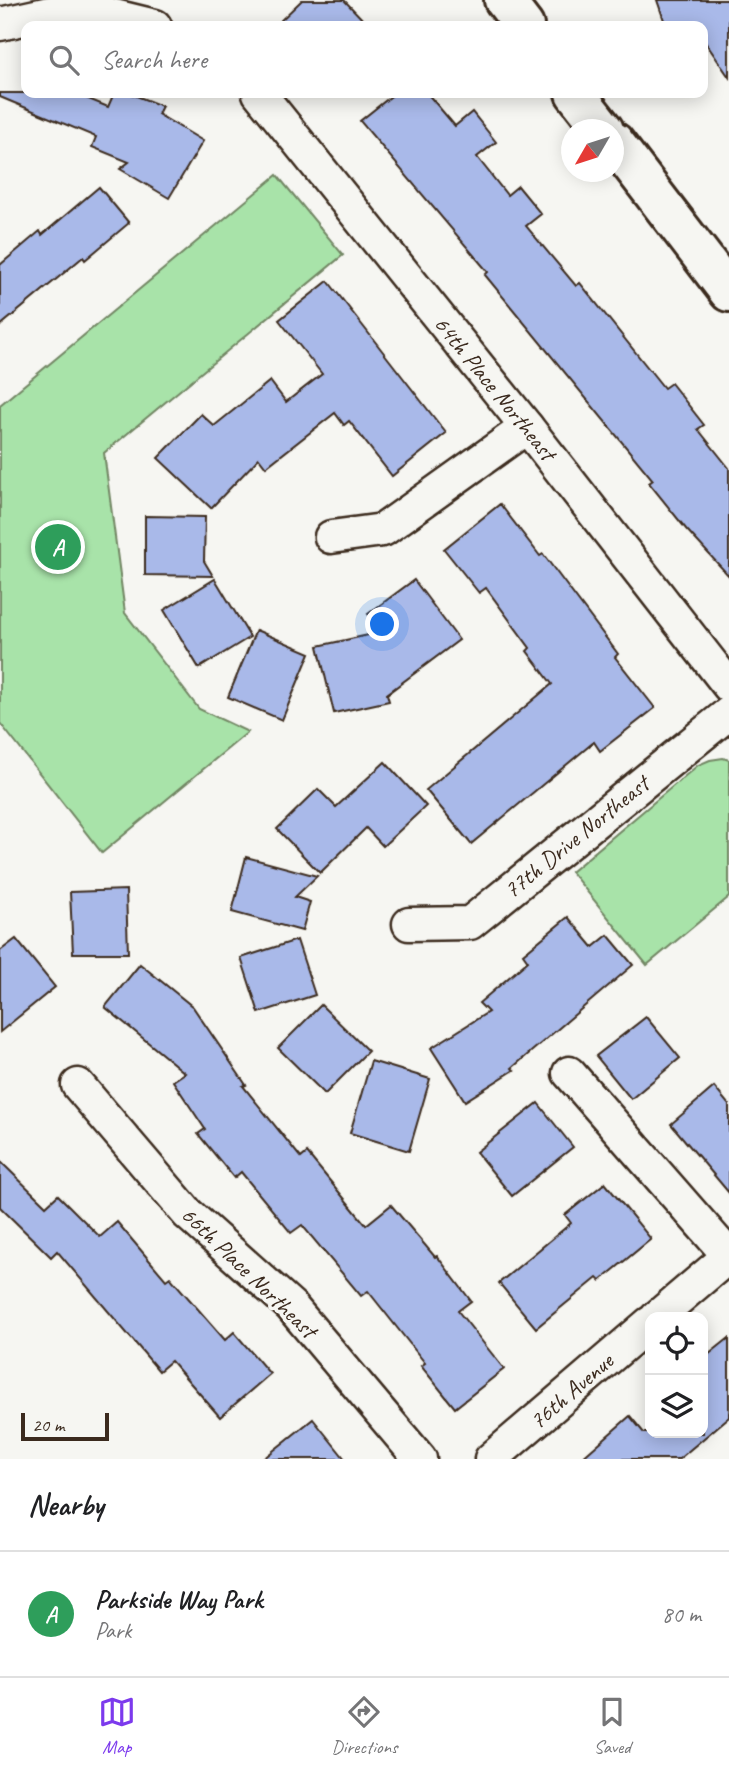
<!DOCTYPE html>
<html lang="en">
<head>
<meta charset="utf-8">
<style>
	body { margin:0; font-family:Caveat,sans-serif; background:#f6f6f6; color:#202124 }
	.controls { position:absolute; right:21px; bottom:21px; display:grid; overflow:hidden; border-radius:14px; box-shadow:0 4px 18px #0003 }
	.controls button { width:63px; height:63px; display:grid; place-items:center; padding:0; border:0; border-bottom:2px solid #e0e0e0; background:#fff; color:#202124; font:35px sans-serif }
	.compass { position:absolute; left:561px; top:119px; width:63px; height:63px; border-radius:50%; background:#fff; box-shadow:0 4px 18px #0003; rotate:231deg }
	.scale { position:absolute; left:21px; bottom:18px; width:88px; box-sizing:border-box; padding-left:7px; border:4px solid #3b2a1e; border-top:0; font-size:19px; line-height:24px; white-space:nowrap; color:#3b2a1e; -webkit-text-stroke:5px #f6f6f2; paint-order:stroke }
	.you { position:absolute; left:383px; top:625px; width:24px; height:24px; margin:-18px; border:5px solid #fff; border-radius:50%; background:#1a73e8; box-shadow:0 0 0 10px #1a73e833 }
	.badge { display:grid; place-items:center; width:46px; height:46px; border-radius:50%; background:#7c3aed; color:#fff; font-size:23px; font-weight:700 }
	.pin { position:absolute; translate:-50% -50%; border:4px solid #fff; box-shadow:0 2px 7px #0006 }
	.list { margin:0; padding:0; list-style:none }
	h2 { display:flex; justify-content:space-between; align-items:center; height:91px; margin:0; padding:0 28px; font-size:30px }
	h2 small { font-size:23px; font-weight:400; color:#757577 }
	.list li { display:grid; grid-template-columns:46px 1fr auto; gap:21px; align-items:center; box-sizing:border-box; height:126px; padding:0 28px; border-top:2px solid #e0e0e0 }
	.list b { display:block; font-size:26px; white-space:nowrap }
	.list p { margin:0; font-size:23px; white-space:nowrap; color:#757577 }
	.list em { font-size:23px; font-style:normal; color:#757577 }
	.icon { flex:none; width:38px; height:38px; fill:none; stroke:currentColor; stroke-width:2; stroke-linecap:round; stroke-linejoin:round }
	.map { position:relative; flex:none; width:729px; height:1459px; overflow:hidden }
	.search { position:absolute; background:#fff; box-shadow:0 4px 18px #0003; left:21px; right:21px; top:21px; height:77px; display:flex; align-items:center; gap:18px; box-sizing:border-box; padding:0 24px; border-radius:14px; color:#757577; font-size:26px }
	.sheet { height:217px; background:#fff }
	nav { display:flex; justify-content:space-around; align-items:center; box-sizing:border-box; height:98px; border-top:2px solid #e0e0e0; background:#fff; font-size:19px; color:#757577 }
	nav a { display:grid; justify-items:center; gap:4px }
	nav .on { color:#7c3aed }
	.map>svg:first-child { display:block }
	.green { fill:#a8e3a9; stroke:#728664; stroke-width:2 }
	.building { fill:#a9b9e9; stroke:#3b2a1e; stroke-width:2 }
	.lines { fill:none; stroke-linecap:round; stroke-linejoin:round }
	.minor-casing { stroke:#3b2a1e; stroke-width:37 }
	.secondary-casing { stroke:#3b2a1e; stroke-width:44 }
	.minor { stroke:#f6f6f2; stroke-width:32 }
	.secondary { stroke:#f6f6f2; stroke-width:38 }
	.labels { text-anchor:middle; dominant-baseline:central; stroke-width:7; stroke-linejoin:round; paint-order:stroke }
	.street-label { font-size:24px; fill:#3b2a1e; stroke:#f6f6f2 }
</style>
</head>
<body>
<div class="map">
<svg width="729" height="1459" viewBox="0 0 729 1459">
	<rect width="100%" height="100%" fill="#f6f6f2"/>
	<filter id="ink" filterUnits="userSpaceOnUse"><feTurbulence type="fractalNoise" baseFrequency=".0143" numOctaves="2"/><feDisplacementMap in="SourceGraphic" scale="14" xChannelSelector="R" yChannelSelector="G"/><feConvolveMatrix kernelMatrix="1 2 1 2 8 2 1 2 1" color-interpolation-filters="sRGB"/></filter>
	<g filter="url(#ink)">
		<g class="green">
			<path d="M 277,175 L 343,255 L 104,453 L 125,613 L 199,709 L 248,732 L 102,853 L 0,723 L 0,405 Z"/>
			<path d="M 723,758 L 729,760 L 729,897 L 647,965 L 571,872 L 698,765 L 710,760 Z"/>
		</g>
		<g class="building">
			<path d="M 302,0 L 344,0 L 369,26 L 275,26 Z"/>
			<path d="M 657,0 L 729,0 L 729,77 L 703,39 L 703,26 L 666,26 Z"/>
			<path d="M 0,93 L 74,93 L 108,107 L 114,93 L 129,93 L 162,106 L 158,114 L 203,141 L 169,198 L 120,169 L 129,162 L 92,147 L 96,137 L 0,97 Z"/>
			<path d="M 395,93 L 427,93 L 455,126 L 472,112 L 496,142 L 477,157 L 507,195 L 518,186 L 541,214 L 526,226 L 576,286 L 580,283 L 664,388 L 671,383 L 704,425 L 698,429 L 729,468 L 729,576 L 686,529 L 649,483 L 653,480 L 485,275 L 488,272 L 360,121 Z"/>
			<path d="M 99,187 L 129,223 L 85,260 L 83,257 L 0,326 L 0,265 L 40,231 L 42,235 Z"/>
			<path d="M 328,281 L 446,433 L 392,476 L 349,421 L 344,425 L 335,413 L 266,467 L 259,458 L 211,508 L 158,458 L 201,414 L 214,426 L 270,381 L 286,402 L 322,374 L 279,320 Z"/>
			<path d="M 500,504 L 540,556 L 543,554 L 618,654 L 615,657 L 655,708 L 600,751 L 594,742 L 471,844 L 426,790 L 552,684 L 527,651 L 530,648 L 486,588 L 479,593 L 444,549 Z"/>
			<path d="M 145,516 L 205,517 L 204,561 L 213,576 L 145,575 Z"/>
			<path d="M 215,579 L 250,637 L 199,668 L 164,610 Z"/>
			<path d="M 414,580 L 459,640 L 387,694 L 389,701 L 334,713 L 318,646 L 382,632 L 368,614 Z"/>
			<path d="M 256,630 L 310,653 L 282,720 L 228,697 Z"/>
			<path d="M 385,762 L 426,806 L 383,846 L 366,828 L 320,873 L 277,829 L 318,789 L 336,807 Z"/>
			<path d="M 246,857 L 317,876 L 295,897 L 310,902 L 302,931 L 232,912 Z"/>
			<path d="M 126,890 L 128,953 L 73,953 L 70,892 Z"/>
			<path d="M 568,917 L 593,947 L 608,935 L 633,965 L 512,1068 L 514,1070 L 465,1101 L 431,1048 L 488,1012 L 479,1003 L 528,961 L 523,954 Z"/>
			<path d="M 16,939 L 55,987 L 0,1032 L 0,951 Z"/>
			<path d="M 297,940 L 315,995 L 259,1013 L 241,958 Z"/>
			<path d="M 140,964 L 193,1007 L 246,1085 L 243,1086 L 301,1158 L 307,1153 L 366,1225 L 391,1205 L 435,1257 L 437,1256 L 471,1301 L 458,1311 L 504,1369 L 455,1408 L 421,1366 L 425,1363 L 368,1291 L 361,1296 L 302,1225 L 291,1233 L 241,1172 L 234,1178 L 198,1134 L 205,1129 L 173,1081 L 185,1073 L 105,1007 Z"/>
			<path d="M 321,1005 L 368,1051 L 325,1094 L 278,1048 Z"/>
			<path d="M 646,1017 L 680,1058 L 631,1099 L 596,1056 Z"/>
			<path d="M 371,1061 L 430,1079 L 409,1151 L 350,1133 Z"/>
			<path d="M 714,1087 L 729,1105 L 729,1193 L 671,1124 Z"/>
			<path d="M 538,1103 L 573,1147 L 512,1196 L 476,1152 Z"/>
			<path d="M 0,1161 L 46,1206 L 58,1195 L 100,1237 L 117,1222 L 166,1280 L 170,1277 L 225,1340 L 234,1332 L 270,1374 L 220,1417 L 171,1361 L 159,1371 L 57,1251 L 51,1257 L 0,1207 Z"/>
			<path d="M 605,1183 L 651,1239 L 600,1281 L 597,1278 L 536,1328 L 499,1283 L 571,1223 L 565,1215 Z"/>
			<path d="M 729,1338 L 729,1417 L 679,1459 L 581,1459 L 630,1416 L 644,1433 L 703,1433 L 703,1359 Z"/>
			<path d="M 313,1419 L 345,1459 L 263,1459 Z"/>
		</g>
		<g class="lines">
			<g class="minor-casing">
				<g id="minor">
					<path d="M 0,24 L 50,13 L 102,13 L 155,26"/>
					<path d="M 259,93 L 527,427 L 729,686"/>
					<path d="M 331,537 L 383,530 L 527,427"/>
					<path d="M 409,924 L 470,923 L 729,713"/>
					<path d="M 569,1073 L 729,1256"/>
					<path d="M 78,1085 L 188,1214 L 291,1306 L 420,1459"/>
					<path d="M 657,1317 L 729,1256"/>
					<path d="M 491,1459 L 650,1323"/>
				</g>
			</g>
			<g class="secondary-casing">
				<g id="secondary">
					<path d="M 504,0 L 524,26"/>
					<path d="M 575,93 L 604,130"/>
					<path d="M 614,142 L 729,292"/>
				</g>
			</g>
			<use href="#minor" class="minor"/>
			<use href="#secondary" class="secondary"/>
		</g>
	</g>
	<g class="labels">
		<g class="street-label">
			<text transform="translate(495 388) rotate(51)">64th Place Northeast</text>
			<text transform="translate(576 837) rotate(-39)">77th Drive Northeast</text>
			<text transform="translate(249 1272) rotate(44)">66th Place Northeast</text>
			<text transform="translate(571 1391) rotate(-41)">76th Avenue</text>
		</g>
	</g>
</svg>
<div class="controls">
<button><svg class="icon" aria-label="locate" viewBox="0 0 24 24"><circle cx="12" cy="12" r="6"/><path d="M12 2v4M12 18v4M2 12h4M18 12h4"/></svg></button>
<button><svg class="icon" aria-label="layers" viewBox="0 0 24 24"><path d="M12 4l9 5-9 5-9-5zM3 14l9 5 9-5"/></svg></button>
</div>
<svg class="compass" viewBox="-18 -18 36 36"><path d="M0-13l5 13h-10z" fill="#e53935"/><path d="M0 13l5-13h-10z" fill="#757577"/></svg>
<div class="scale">20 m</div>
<div class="you"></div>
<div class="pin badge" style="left:58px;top:547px;background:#2e9e5b">A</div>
<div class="search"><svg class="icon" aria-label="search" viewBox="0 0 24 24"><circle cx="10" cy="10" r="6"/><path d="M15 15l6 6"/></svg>Search here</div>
</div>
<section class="sheet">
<h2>Nearby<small></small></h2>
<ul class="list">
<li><span class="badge" style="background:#2e9e5b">A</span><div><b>Parkside Way Park</b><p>Park</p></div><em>80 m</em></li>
</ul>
</section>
<nav>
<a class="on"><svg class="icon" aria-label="map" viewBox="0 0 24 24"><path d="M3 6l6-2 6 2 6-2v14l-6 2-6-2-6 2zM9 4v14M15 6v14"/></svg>Map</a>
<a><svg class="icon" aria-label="directions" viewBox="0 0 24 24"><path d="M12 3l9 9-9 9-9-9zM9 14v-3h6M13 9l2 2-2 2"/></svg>Directions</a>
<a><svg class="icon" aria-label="saved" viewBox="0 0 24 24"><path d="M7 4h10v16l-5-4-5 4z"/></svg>Saved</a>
</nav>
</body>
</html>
